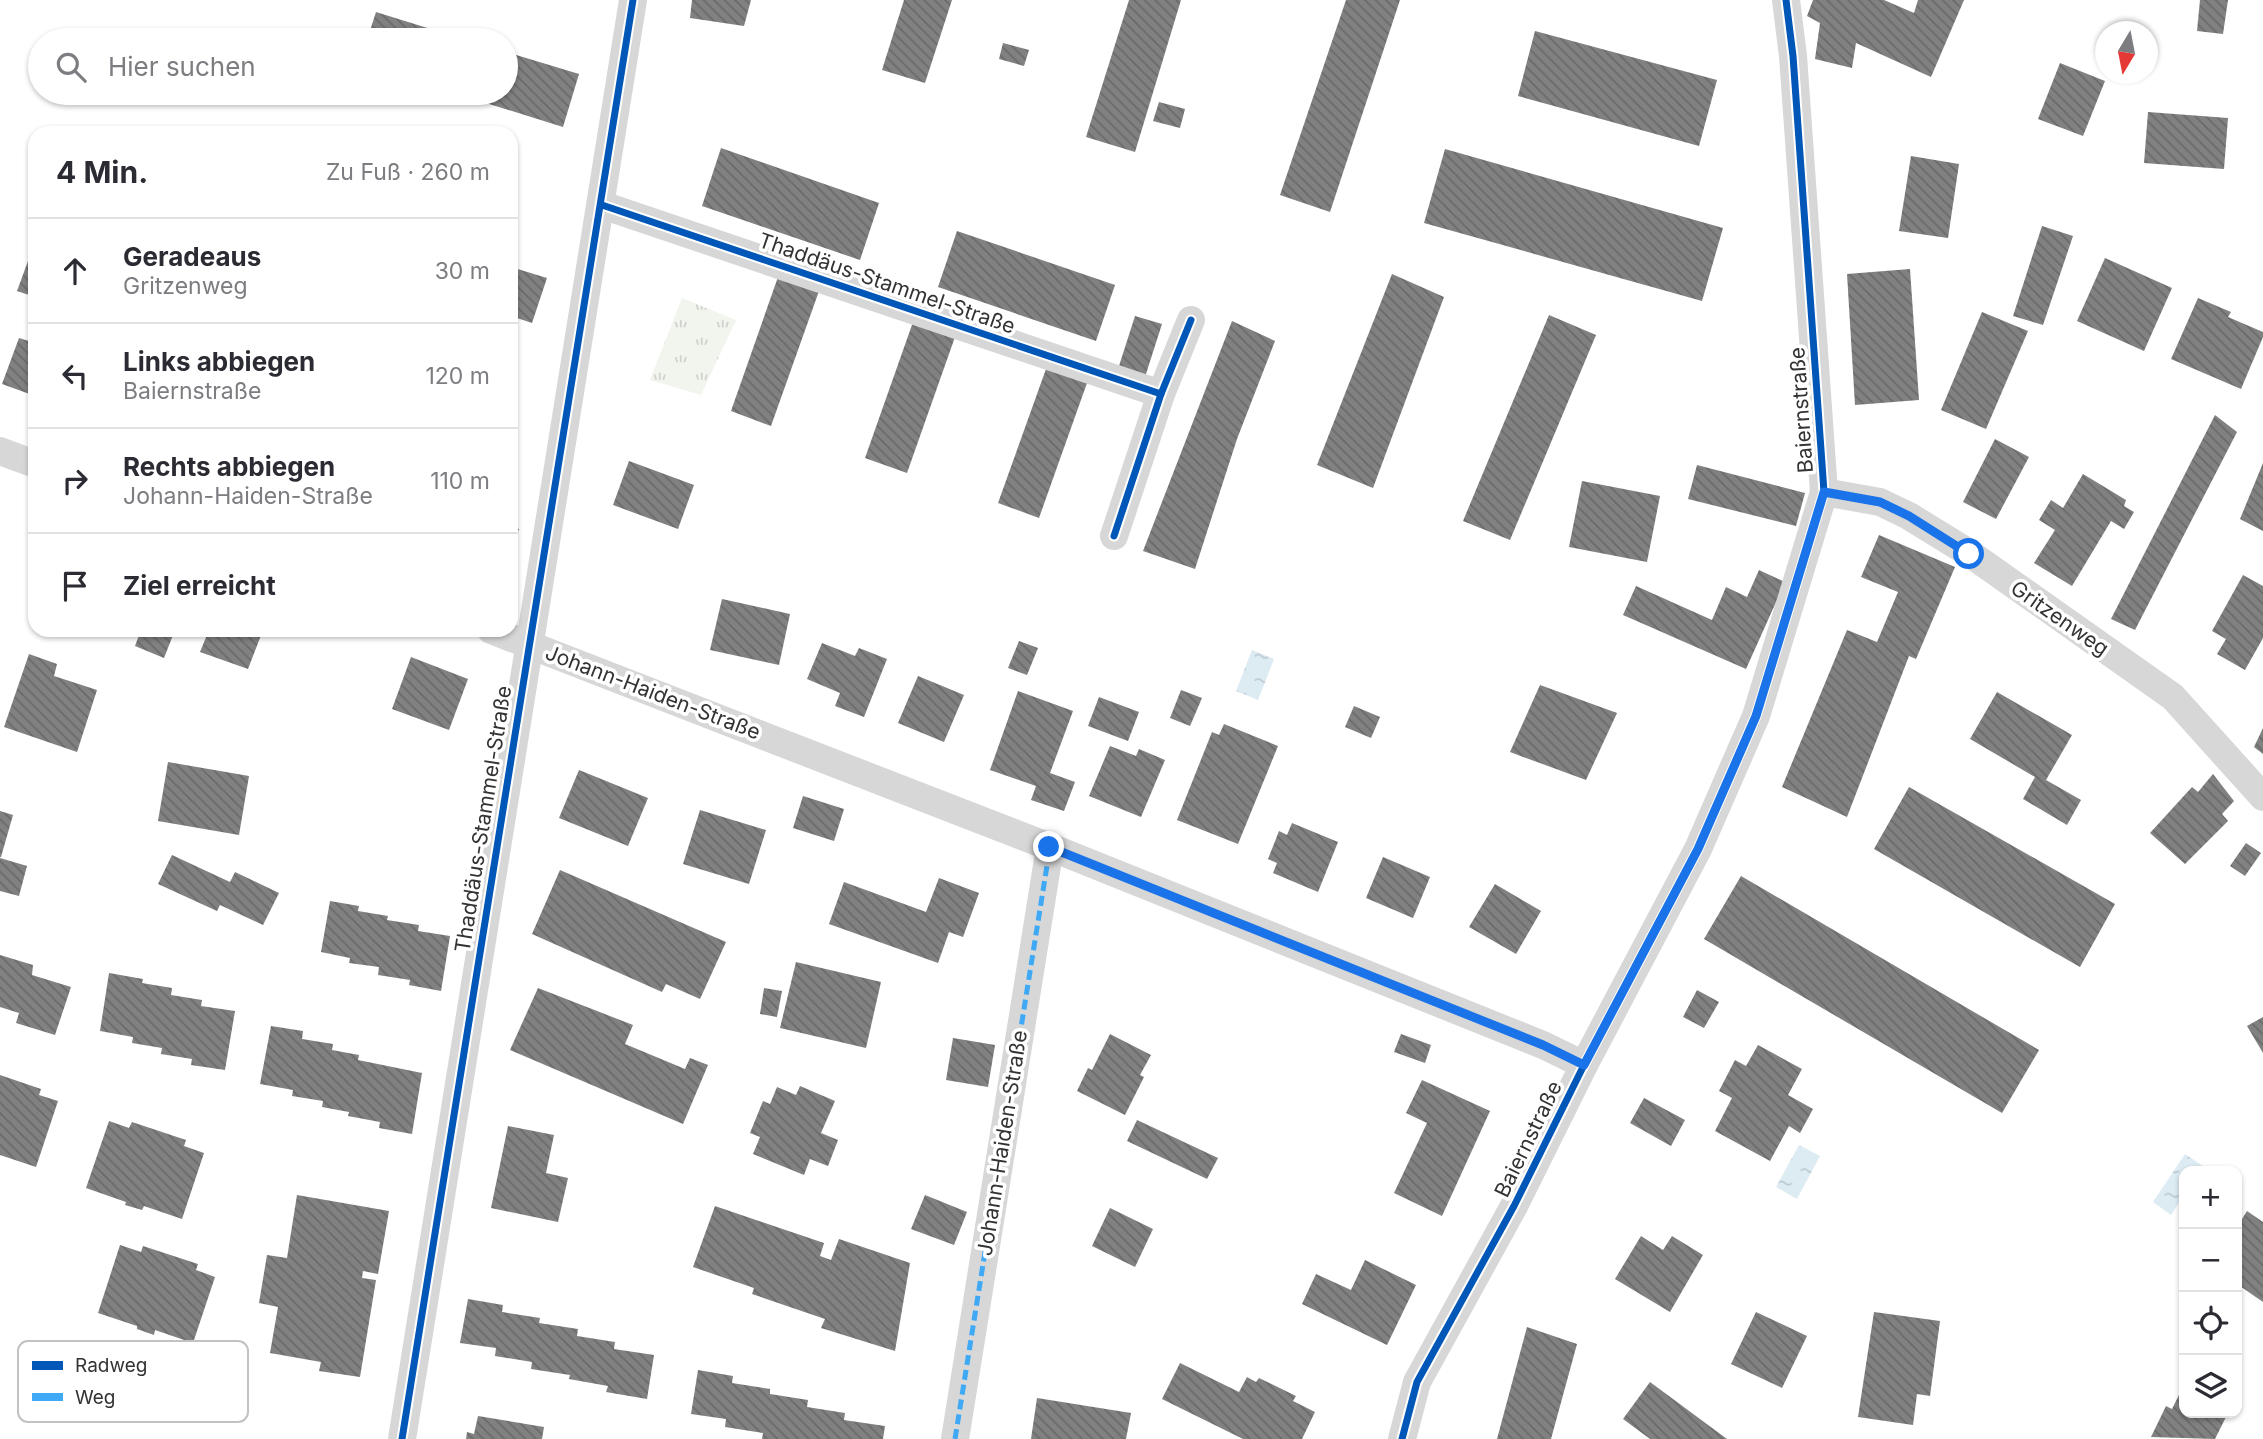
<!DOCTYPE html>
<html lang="de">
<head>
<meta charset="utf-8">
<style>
	body { margin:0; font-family:Inter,sans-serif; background:#f7f7f7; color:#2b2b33 }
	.controls { position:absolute; right:21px; bottom:21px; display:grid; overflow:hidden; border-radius:14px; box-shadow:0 2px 5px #0004 }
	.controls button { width:63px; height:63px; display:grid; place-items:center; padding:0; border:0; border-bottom:2px solid #e1e1e2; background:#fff; color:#2b2b33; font:35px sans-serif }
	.compass { position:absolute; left:2095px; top:21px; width:63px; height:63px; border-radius:50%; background:#fff; box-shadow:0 2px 5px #0004; rotate:190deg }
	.stop { position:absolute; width:21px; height:21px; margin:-16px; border:5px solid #1a73e8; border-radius:50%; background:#fff }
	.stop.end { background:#1a73e8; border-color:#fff; box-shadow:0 2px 7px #0008 }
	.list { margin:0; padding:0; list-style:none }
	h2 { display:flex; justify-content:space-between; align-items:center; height:91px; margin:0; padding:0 28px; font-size:30px }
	h2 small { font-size:23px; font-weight:400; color:#7c7c81 }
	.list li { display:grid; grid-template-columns:46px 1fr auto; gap:21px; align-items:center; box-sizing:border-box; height:105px; padding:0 28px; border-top:2px solid #e1e1e2 }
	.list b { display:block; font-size:26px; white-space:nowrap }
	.list p { margin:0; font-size:23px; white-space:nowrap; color:#7c7c81 }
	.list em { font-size:23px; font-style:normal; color:#7c7c81 }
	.icon { flex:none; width:38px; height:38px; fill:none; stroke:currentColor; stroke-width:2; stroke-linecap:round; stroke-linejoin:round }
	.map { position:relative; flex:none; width:2263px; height:1439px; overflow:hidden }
	.search { position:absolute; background:#fff; box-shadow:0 2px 5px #0004; left:28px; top:28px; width:490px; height:77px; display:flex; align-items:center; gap:18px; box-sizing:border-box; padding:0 24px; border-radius:38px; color:#7c7c81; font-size:26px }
	.panel { position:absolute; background:#fff; box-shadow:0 2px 5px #0004; left:28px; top:126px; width:490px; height:511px; border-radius:21px }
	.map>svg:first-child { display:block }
	.park { fill:url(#park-tufts) }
	.water { fill:url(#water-ripples) }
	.building { fill:url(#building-back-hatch) }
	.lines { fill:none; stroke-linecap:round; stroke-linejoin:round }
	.street { stroke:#d7d7d7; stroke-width:28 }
	.quiet { stroke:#3fa9f5; stroke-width:5; stroke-dasharray:10 5; stroke-linecap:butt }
	.cycleway-casing { stroke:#fff; stroke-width:11 }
	.cycleway { stroke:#0057b8; stroke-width:7 }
	.route { stroke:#1a73e8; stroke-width:9 }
	.labels { text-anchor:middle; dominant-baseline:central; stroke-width:7; stroke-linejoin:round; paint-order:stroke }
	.street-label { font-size:21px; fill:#333; stroke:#fff }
	.key { fill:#fff; stroke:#c2c2c2; stroke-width:2 }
	.key-label { font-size:19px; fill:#333 }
</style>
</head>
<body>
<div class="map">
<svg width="2263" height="1439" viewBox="0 0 2263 1439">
	<defs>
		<pattern id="park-tufts" width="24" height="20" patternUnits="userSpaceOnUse" patternTransform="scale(1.75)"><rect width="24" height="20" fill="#f1f5ed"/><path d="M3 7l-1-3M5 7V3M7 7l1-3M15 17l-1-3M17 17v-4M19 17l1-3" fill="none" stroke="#cfd2cc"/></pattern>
		<pattern id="water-ripples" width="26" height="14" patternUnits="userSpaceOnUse" patternTransform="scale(1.75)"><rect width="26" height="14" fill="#ddebf3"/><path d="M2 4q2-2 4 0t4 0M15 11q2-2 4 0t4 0" fill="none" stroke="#becad1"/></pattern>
		<pattern id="building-back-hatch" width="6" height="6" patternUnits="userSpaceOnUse" patternTransform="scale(1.75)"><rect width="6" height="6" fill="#818181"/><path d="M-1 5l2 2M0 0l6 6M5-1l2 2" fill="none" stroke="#6a6a6a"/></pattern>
	</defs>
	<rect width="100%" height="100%" fill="#fff"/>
	<path class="park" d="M 682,298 L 736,320 L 701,395 L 650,380 Z"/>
	<g class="water">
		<path d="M 1252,650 L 1274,659 L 1258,700 L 1236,691 Z"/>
		<path d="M 1799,1145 L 1820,1156 L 1797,1199 L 1776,1187 Z"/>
		<path d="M 2185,1154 L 2203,1166 L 2200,1171 L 2184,1171 L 2184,1195 L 2171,1215 L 2153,1202 Z"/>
	</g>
	<g class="building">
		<path d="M 692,0 L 751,0 L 744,26 L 690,18 Z"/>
		<path d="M 904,0 L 952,0 L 925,83 L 882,70 Z"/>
		<path d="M 1129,0 L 1181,0 L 1135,152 L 1086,137 Z"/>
		<path d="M 1346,0 L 1400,0 L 1330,212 L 1280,195 Z"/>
		<path d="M 1813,0 L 1884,0 L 1914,13 L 1918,0 L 1964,0 L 1931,77 L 1856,43 L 1852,68 L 1815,59 L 1820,23 L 1807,16 Z"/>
		<path d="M 2200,0 L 2228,0 L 2223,34 L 2197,31 Z"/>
		<path d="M 376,12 L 466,40 L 367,40 Z"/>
		<path d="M 1535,31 L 1717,80 L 1699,146 L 1518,96 Z"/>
		<path d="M 1003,43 L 1029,50 L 1024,66 L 999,59 Z"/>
		<path d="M 506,52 L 579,74 L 563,127 L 454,93 L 506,93 Z"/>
		<path d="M 2060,63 L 2105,81 L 2083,136 L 2038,119 Z"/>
		<path d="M 1159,102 L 1185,109 L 1180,128 L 1153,121 Z"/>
		<path d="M 2148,112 L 2228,118 L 2224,169 L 2144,163 Z"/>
		<path d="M 721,148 L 879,203 L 860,260 L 702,206 Z"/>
		<path d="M 1445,149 L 1723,228 L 1702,301 L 1424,223 Z"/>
		<path d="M 1911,156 L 1959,164 L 1948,238 L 1899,231 Z"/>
		<path d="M 2042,226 L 2073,236 L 2043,325 L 2013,316 Z"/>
		<path d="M 957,231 L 1115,285 L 1096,341 L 938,287 Z"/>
		<path d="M 35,242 L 35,297 L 17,291 Z"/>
		<path d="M 2105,258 L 2172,288 L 2144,351 L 2077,321 Z"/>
		<path d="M 511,267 L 547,278 L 532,323 L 511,316 Z"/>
		<path d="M 1910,269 L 1919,400 L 1855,405 L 1847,274 Z"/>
		<path d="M 1392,274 L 1444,297 L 1373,488 L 1317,465 Z"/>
		<path d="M 778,277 L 819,291 L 771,426 L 731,411 Z"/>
		<path d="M 2198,298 L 2231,312 L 2228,317 L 2263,332 L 2263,337 L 2241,389 L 2171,359 Z"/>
		<path d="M 1982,312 L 2028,331 L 1986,429 L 1941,410 Z"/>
		<path d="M 1549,315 L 1596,335 L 1510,540 L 1463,521 Z"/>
		<path d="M 1135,316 L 1162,324 L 1145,377 L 1118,369 Z"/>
		<path d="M 1232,321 L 1275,341 L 1237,439 L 1195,569 L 1143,551 Z"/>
		<path d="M 913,322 L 955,337 L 907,473 L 865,458 Z"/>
		<path d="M 19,338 L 35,343 L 35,396 L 2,384 Z"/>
		<path d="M 1046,369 L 1087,383 L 1039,518 L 998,503 Z"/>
		<path d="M 2215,415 L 2237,432 L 2135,630 L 2111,619 Z"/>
		<path d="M 1995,439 L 2029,457 L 1996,519 L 1963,502 Z"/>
		<path d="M 629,461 L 694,485 L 678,529 L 613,505 Z"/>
		<path d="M 2263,463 L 2263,531 L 2240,519 Z"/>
		<path d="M 1697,465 L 1805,493 L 1796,526 L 1688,499 Z"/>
		<path d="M 2083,474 L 2126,500 L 2124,506 L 2134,512 L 2124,529 L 2111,521 L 2072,586 L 2034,563 L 2055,530 L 2039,520 L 2051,500 L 2063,508 Z"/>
		<path d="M 1582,481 L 1660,496 L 1647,562 L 1569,547 Z"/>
		<path d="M 511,526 L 519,529 L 511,550 Z"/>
		<path d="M 1879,535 L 1955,567 L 1916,659 L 1909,656 L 1847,817 L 1782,787 L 1847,630 L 1877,642 L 1898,592 L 1861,577 Z"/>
		<path d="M 1759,570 L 1785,582 L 1746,669 L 1623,615 L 1636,586 L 1712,620 L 1726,587 L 1747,597 Z"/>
		<path d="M 2243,575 L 2263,586 L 2263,638 L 2245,670 L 2217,654 L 2226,639 L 2212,631 Z"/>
		<path d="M 722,599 L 790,614 L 779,665 L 710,650 Z"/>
		<path d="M 141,630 L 175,630 L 164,658 L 135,646 Z"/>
		<path d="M 209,630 L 263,630 L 248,669 L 200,652 Z"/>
		<path d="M 1019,641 L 1038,648 L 1027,675 L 1008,668 Z"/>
		<path d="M 822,643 L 855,656 L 859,648 L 887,659 L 864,717 L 835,706 L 840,693 L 807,679 Z"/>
		<path d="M 29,654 L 57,664 L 54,676 L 97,690 L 77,752 L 4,727 Z"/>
		<path d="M 411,657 L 468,679 L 449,730 L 392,709 Z"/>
		<path d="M 918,676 L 964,695 L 944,742 L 898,723 Z"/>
		<path d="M 1540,685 L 1617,713 L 1586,780 L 1510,752 Z"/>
		<path d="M 1181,690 L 1202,698 L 1190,726 L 1170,718 Z"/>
		<path d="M 1018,691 L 1073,711 L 1050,773 L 1075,782 L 1064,811 L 1031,800 L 1036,786 L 990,770 Z"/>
		<path d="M 1997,692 L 2072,735 L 2046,780 L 2081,800 L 2067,825 L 2023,799 L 2035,777 L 1970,739 Z"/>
		<path d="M 1099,697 L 1139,712 L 1128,741 L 1088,726 Z"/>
		<path d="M 1354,706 L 1380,717 L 1371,738 L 1345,727 Z"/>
		<path d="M 1224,724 L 1278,746 L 1238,844 L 1177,820 L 1212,732 L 1219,735 Z"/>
		<path d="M 2263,728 L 2263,754 L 2254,747 Z"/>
		<path d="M 1110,746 L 1136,756 L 1139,749 L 1165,760 L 1141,817 L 1089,796 Z"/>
		<path d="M 168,762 L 249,776 L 239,835 L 158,821 Z"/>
		<path d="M 579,770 L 648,798 L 628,846 L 559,818 Z"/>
		<path d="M 2213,774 L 2234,801 L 2222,814 L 2228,821 L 2185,864 L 2150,833 L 2192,787 L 2198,792 Z"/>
		<path d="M 1909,787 L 2115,904 L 2080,967 L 1874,849 Z"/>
		<path d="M 803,796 L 844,809 L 834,841 L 793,828 Z"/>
		<path d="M 700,810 L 766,830 L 749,884 L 683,864 Z"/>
		<path d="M 0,811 L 13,815 L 1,857 L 0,857 Z"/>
		<path d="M 1292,823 L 1338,842 L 1318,892 L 1273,873 L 1277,863 L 1268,859 L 1279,831 L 1287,835 Z"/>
		<path d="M 2246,843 L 2261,853 L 2245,876 L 2230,866 Z"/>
		<path d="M 172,855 L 230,882 L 235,872 L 279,893 L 263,925 L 220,905 L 217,911 L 158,884 Z"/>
		<path d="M 1383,857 L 1430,877 L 1413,918 L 1366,898 Z"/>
		<path d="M 0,858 L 27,866 L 19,896 L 0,891 Z"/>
		<path d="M 560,870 L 726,942 L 700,999 L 666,984 L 662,992 L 532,934 Z"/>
		<path d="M 1741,876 L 2039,1050 L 2002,1113 L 1704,939 Z"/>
		<path d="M 939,878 L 979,893 L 963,937 L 949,932 L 938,963 L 829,924 L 844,882 L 926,912 Z"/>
		<path d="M 1495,884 L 1541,911 L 1516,954 L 1469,927 Z"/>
		<path d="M 330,901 L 359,906 L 358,911 L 388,916 L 387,920 L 419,925 L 418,931 L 450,936 L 441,991 L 409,985 L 410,980 L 378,975 L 379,967 L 349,963 L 350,958 L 321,952 Z"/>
		<path d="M 0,955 L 33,965 L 32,975 L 71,987 L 55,1035 L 16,1023 L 19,1013 L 0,1007 Z"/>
		<path d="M 796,962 L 881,982 L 866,1048 L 780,1028 Z"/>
		<path d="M 109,973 L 143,979 L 142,983 L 172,988 L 171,995 L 202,1000 L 201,1006 L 235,1011 L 225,1070 L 191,1065 L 192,1059 L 161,1054 L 162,1048 L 132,1043 L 133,1037 L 100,1031 Z"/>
		<path d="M 538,988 L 633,1025 L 625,1044 L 685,1069 L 690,1058 L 708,1065 L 683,1124 L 510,1050 Z"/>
		<path d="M 764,988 L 782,991 L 777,1017 L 760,1014 Z"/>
		<path d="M 1697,990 L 1719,1002 L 1704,1028 L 1683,1017 Z"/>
		<path d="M 2263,1017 L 2263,1053 L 2247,1026 Z"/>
		<path d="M 271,1026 L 303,1031 L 302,1039 L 333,1044 L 332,1050 L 359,1055 L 358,1060 L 422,1073 L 412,1134 L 379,1128 L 380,1122 L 348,1116 L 349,1112 L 322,1107 L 323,1101 L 292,1096 L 293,1090 L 260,1084 Z"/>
		<path d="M 1110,1034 L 1151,1055 L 1140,1075 L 1144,1077 L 1125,1115 L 1077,1091 L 1088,1068 L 1092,1070 Z"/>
		<path d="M 1401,1034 L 1431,1045 L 1425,1063 L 1394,1052 Z"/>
		<path d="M 953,1038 L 995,1045 L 988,1087 L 946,1080 Z"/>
		<path d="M 1758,1045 L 1802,1069 L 1788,1095 L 1813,1109 L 1800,1133 L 1789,1126 L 1770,1161 L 1715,1131 L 1732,1098 L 1719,1091 L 1735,1060 L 1746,1066 Z"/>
		<path d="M 0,1075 L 41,1089 L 39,1095 L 58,1101 L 36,1167 L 0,1155 Z"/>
		<path d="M 1422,1080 L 1490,1111 L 1442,1216 L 1394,1193 L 1427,1123 L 1406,1113 Z"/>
		<path d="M 800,1086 L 835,1101 L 821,1133 L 838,1140 L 828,1166 L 810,1159 L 804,1175 L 753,1154 L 760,1137 L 750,1133 L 763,1101 L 770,1104 L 777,1087 L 796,1095 Z"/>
		<path d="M 1644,1098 L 1685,1120 L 1671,1146 L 1630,1123 Z"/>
		<path d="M 1137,1120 L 1218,1158 L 1207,1179 L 1127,1141 Z"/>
		<path d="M 109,1121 L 129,1128 L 132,1122 L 186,1140 L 184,1146 L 204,1153 L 182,1219 L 144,1206 L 142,1210 L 125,1205 L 126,1202 L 86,1188 Z"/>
		<path d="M 508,1126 L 554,1135 L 546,1173 L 568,1178 L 558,1222 L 491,1208 Z"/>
		<path d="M 297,1195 L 389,1211 L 378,1274 L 363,1271 L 362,1278 L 376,1280 L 360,1377 L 319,1371 L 321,1362 L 270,1353 L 278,1307 L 259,1303 L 267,1255 L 287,1258 Z"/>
		<path d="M 925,1195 L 967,1212 L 954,1245 L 911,1229 Z"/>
		<path d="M 715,1206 L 824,1243 L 820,1256 L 831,1260 L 839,1239 L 910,1263 L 895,1351 L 821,1328 L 825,1319 L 752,1294 L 754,1288 L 693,1267 Z"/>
		<path d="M 1110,1208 L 1153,1229 L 1135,1267 L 1092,1246 Z"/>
		<path d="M 2247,1211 L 2263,1222 L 2263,1302 L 2237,1284 L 2237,1227 Z"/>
		<path d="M 1641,1236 L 1663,1250 L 1672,1236 L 1703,1255 L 1670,1312 L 1615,1279 Z"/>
		<path d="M 120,1245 L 141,1252 L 143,1246 L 198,1264 L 196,1270 L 215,1277 L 193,1343 L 155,1330 L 154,1335 L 137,1329 L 137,1326 L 98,1313 Z"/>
		<path d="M 1365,1260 L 1416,1285 L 1387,1345 L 1302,1304 L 1316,1274 L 1351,1290 Z"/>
		<path d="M 468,1299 L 503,1305 L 502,1312 L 540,1318 L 539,1323 L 578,1329 L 577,1336 L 615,1342 L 614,1349 L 654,1355 L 647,1399 L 606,1392 L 608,1386 L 569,1379 L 570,1375 L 531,1369 L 532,1362 L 495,1356 L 496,1348 L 460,1343 Z"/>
		<path d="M 1756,1312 L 1807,1336 L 1782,1388 L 1731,1364 Z"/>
		<path d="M 1874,1312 L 1940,1321 L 1930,1396 L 1917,1394 L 1913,1425 L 1858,1417 Z"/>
		<path d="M 1527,1327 L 1577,1344 L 1551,1439 L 1497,1439 Z"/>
		<path d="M 1180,1363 L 1239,1392 L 1247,1377 L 1256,1382 L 1259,1378 L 1296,1396 L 1293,1401 L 1315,1412 L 1302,1439 L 1243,1439 L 1162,1399 Z"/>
		<path d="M 698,1370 L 733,1376 L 732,1383 L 770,1389 L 770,1394 L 808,1400 L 807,1407 L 845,1413 L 844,1420 L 885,1426 L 883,1439 L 762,1439 L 763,1433 L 725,1427 L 726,1419 L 691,1414 Z"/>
		<path d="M 1650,1382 L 1727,1439 L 1650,1439 L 1623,1419 Z"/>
		<path d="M 2184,1385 L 2184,1413 L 2228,1413 L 2215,1439 L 2151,1437 L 2166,1406 L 2172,1409 Z"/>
		<path d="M 1037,1398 L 1131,1413 L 1126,1439 L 1031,1439 Z"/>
		<path d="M 478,1416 L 544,1427 L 542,1439 L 466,1439 L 467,1432 L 474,1434 Z"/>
	</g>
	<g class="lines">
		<g class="street">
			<path d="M 602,205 L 1161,394"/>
			<path d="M 0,451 L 35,464"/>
			<path d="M 1824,492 L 1880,502 L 1909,516 L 1969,553 L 2173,697 L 2263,797"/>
			<path d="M 1114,536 L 1161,394 L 1191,320"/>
			<path d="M 491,630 L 1050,847 L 1543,1045 L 1584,1065"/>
			<path d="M 402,1439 L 633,0"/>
			<path d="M 955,1439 L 1050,847"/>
			<path d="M 1402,1439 L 1417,1382 L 1514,1206 L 1584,1065 L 1698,849 L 1756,716 L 1824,492 L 1793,56 L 1786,0"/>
		</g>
		<path class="quiet" d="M 955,1439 L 1050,847"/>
		<g class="cycleway-casing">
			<g id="cycleway">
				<path d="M 602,205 L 1161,394"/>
				<path d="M 1114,536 L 1161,394 L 1191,320"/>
				<path d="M 402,1439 L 633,0"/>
				<path d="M 1402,1439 L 1417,1382 L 1514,1206 L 1584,1065 L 1698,849 L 1756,716 L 1824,492 L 1793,56 L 1786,0"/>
			</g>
		</g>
		<use href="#cycleway" class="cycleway"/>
	</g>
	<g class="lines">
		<path class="route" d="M 1049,847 L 1543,1045 L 1584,1065 L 1698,849 L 1756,716 L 1824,492 L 1880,502 L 1909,516 L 1969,554"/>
	</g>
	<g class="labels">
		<g class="street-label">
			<text transform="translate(887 283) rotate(19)">Thaddäus-Stammel-Straße</text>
			<text transform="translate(1801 410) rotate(-94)">Baiernstraße</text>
			<text transform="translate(2060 618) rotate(35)">Gritzenweg</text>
			<text transform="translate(653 692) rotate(21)">Johann-Haiden-Straße</text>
			<text transform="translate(483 819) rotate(-81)">Thaddäus-Stammel-Straße</text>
			<text transform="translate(1528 1139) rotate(-64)">Baiernstraße</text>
			<text transform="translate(1002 1143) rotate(-81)">Johann-Haiden-Straße</text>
		</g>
	</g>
	<rect x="18" y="1341" width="230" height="81" rx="10" class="key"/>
	<rect x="32" y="1361" width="31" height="9" fill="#0057b8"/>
	<rect x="32" y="1393" width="31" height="8" fill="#3fa9f5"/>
	<g class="key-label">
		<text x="75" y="1372">Radweg</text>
		<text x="75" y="1404">Weg</text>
	</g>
</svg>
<div class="controls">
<button>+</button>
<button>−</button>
<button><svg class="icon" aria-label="locate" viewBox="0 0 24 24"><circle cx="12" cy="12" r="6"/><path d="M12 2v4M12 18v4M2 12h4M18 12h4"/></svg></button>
<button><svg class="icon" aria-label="layers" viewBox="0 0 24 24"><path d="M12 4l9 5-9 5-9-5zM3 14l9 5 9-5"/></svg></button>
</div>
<svg class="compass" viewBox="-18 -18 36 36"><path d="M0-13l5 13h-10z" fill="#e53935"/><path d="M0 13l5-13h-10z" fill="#7c7c81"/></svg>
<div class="stop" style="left:1969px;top:554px"></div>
<div class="stop end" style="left:1049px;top:847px"></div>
<div class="search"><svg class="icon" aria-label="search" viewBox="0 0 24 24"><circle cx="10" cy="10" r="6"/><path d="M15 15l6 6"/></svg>Hier suchen</div>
<section class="panel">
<h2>4 Min.<small>Zu Fuß · 260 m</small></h2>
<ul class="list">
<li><svg class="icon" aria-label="ahead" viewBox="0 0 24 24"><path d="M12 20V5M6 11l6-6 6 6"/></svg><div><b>Geradeaus</b><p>Gritzenweg</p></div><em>30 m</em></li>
<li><svg class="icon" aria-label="left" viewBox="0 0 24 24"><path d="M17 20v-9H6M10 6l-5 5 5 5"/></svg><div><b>Links abbiegen</b><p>Baiernstraße</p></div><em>120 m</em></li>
<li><svg class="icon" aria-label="right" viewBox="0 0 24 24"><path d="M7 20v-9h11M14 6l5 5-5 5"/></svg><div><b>Rechts abbiegen</b><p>Johann-Haiden-Straße</p></div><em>110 m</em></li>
<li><svg class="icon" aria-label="arrive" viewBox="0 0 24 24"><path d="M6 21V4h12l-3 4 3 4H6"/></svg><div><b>Ziel erreicht</b></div></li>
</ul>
</section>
</div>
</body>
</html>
